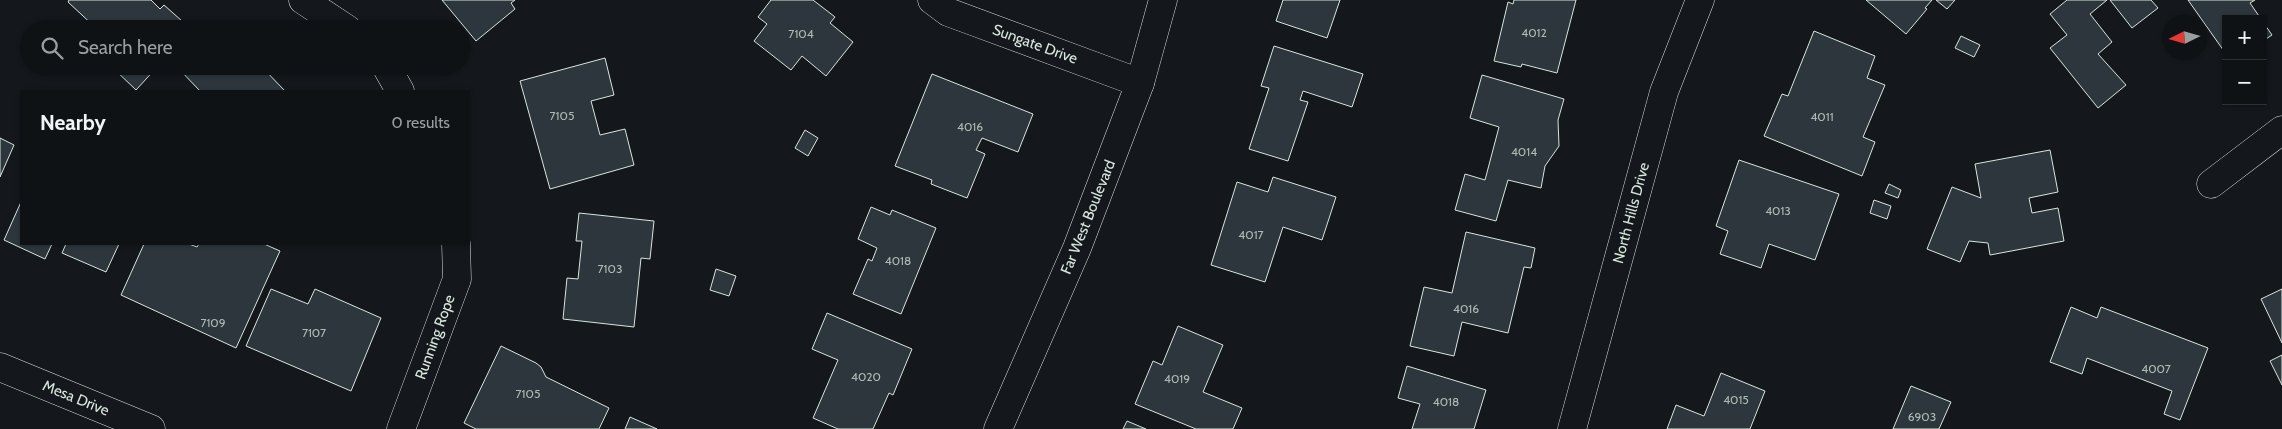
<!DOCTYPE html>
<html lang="en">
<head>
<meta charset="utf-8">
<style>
	body { margin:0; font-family:Cabin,sans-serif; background:#1d2022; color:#f1f3f6 }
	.controls { position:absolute; right:15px; top:15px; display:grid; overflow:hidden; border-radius:0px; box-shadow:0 1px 4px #0004 }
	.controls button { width:45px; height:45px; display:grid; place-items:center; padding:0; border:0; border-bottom:1px solid #2f3234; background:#0f1215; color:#f1f3f6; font:25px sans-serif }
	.compass { position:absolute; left:2162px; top:15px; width:45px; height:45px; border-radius:50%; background:#0f1215; box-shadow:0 1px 4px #0004; rotate:265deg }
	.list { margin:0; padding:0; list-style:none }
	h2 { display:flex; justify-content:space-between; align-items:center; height:65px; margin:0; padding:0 20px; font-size:21px }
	h2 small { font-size:16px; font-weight:400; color:#9b9ea0 }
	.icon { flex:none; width:28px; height:28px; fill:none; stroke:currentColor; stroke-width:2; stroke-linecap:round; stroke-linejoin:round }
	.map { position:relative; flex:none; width:2282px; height:429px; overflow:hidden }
	.search { position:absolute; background:#0f1215; box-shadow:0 1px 4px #0004; left:20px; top:20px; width:450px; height:55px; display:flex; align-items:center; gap:12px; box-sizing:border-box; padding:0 18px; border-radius:28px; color:#9b9ea0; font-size:19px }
	.panel { position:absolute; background:#0f1215; box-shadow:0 1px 4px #0004; left:20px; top:90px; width:450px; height:155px; border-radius:0px }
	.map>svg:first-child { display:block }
	.building { fill:#2c363c; stroke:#d8e6dc }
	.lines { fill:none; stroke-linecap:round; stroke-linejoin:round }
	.minor-casing { stroke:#d8e6dc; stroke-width:29 }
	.minor { stroke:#14181c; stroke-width:28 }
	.labels { text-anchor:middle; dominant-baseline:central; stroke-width:4; stroke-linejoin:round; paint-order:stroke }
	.number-label { font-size:12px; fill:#adbab4 }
	.street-label { font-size:15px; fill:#d8e6dc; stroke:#14181c }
</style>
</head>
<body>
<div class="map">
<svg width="2282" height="429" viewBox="0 0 2282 429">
	<rect width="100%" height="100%" fill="#14181c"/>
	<g class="building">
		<path d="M 69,0 L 151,0 L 160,9 L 164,5 L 191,29 L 97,29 L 68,2 Z"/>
		<path d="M 442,0 L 515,0 L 511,3 L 515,9 L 476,41 Z"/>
		<path d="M 771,0 L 813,0 L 835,17 L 830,23 L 853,42 L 826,76 L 802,56 L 791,70 L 754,41 L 767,24 L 758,17 Z"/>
		<path d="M 1283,0 L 1340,0 L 1327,38 L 1276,21 Z"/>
		<path d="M 1514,0 L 1576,0 L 1557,73 L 1522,64 L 1521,67 L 1494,61 L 1508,2 L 1513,4 Z"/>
		<path d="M 1866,0 L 1932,0 L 1925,8 L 1927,9 L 1906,34 Z"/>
		<path d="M 1936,0 L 1955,0 L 1947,9 Z"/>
		<path d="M 2067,0 L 2107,0 L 2090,14 L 2112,42 L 2098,54 L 2126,85 L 2098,108 L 2050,48 L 2067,35 L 2050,14 Z"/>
		<path d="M 2110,0 L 2151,0 L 2158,8 L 2132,28 Z"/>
		<path d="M 2188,0 L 2255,0 L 2250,3 L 2261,19 L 2226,19 L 2226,54 Z"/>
		<path d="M 2263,22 L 2272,35 L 2263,41 Z"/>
		<path d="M 1814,31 L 1875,56 L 1867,78 L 1885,85 L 1863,137 L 1875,142 L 1862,176 L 1764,136 L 1782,94 L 1788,96 Z"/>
		<path d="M 1961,36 L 1980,45 L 1974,57 L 1955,48 Z"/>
		<path d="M 1274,46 L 1363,74 L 1352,107 L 1303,91 L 1300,100 L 1308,102 L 1288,161 L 1249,149 L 1269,88 L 1261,86 Z"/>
		<path d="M 605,58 L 614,95 L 591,101 L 600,135 L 625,129 L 634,165 L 550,189 L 520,81 Z"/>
		<path d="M 111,66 L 158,66 L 136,90 Z"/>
		<path d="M 181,66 L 251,66 L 253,68 L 261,66 L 285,91 L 200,91 L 178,68 Z"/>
		<path d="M 932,74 L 1033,114 L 1018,152 L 982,138 L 976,150 L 985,154 L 967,198 L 931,184 L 932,180 L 895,166 Z"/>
		<path d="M 1482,75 L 1564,99 L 1558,120 L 1559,146 L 1545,166 L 1541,188 L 1508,180 L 1496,221 L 1455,210 L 1465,174 L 1485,180 L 1499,127 L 1470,118 Z"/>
		<path d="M 805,130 L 818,138 L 808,156 L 795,148 Z"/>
		<path d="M 0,138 L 14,145 L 0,177 Z"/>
		<path d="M 2050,150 L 2058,192 L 2029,198 L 2032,213 L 2058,208 L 2064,241 L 1990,255 L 1988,243 L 1969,241 L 1960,262 L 1927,249 L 1952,187 L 1981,198 L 1975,164 Z"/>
		<path d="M 1739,160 L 1839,194 L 1815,260 L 1769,244 L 1761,268 L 1720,254 L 1728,231 L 1716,226 Z"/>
		<path d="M 1273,177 L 1336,197 L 1322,240 L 1283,227 L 1265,282 L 1211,265 L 1237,182 L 1268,192 Z"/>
		<path d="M 1889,184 L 1901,190 L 1898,198 L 1885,193 Z"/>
		<path d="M 1874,200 L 1891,206 L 1887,219 L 1870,213 Z"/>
		<path d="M 21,202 L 21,244 L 52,244 L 45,259 L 4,240 Z"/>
		<path d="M 871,207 L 890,215 L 892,210 L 936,228 L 901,314 L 853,294 L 868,259 L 872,261 L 877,248 L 858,239 Z"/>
		<path d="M 579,213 L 654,221 L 650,259 L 641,258 L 634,327 L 563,319 L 567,278 L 578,279 L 582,241 L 576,241 Z"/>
		<path d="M 1466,232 L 1535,248 L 1531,268 L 1524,267 L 1508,333 L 1462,322 L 1454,356 L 1410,346 L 1424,287 L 1452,293 Z"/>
		<path d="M 66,244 L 119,244 L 106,272 L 62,253 Z"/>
		<path d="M 144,244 L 189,244 L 197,247 L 199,244 L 264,244 L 280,251 L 236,348 L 121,295 Z"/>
		<path d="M 716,269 L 736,276 L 729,296 L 710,290 Z"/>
		<path d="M 271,289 L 308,304 L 315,289 L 381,318 L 351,391 L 246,346 Z"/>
		<path d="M 2282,289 L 2282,343 L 2261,299 Z"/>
		<path d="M 2071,307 L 2097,318 L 2101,307 L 2208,348 L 2180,420 L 2164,414 L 2172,391 L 2087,358 L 2082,374 L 2050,362 Z"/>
		<path d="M 827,313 L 912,349 L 893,395 L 889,393 L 873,429 L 838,429 L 813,418 L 838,360 L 812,349 Z"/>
		<path d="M 1178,326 L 1223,345 L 1203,392 L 1242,408 L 1233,429 L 1196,429 L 1135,404 L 1153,361 L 1162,365 Z"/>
		<path d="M 501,346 L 536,363 L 541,367 L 546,377 L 609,408 L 599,429 L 476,429 L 464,423 Z"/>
		<path d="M 2282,355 L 2282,385 L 2270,361 Z"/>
		<path d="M 1407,366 L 1486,390 L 1474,429 L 1412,429 L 1420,404 L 1398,398 Z"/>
		<path d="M 1721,373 L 1765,391 L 1750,429 L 1667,429 L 1676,405 L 1704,416 Z"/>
		<path d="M 1911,386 L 1951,402 L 1939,429 L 1893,429 Z"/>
		<path d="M 630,417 L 657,429 L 625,429 Z"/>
		<path d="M 1127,421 L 1146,429 L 1123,429 Z"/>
	</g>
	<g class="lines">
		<g class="minor-casing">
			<g id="minor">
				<path d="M 303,0 L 347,29"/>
				<path d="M 932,0 L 948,12 L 1140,83"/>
				<path d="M 386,66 L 400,91"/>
				<path d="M 2211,184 L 2282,130"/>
				<path d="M 0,367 L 151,429"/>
				<path d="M 401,429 L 457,279 L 456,244"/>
				<path d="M 998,429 L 1077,248 L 1140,83 L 1163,0"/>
				<path d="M 1572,429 L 1664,92 L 1700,0"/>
			</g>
		</g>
		<use href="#minor" class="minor"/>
	</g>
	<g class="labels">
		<g class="number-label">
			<text x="1534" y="32">4012</text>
			<text x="801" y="33">7104</text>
			<text x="562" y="115">7105</text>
			<text x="1822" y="116">4011</text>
			<text x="970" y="126">4016</text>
			<text x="1524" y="151">4014</text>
			<text x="1778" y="210">4013</text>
			<text x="1251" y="234">4017</text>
			<text x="898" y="260">4018</text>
			<text x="610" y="268">7103</text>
			<text x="1466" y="308">4016</text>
			<text x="213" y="322">7109</text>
			<text x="314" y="332">7107</text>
			<text x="2156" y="368">4007</text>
			<text x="866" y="376">4020</text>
			<text x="1177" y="378">4019</text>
			<text x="528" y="393">7105</text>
			<text x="1736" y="399">4015</text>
			<text x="1446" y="401">4018</text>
			<text x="1922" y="416">6903</text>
		</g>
		<g class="street-label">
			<text transform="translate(1035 44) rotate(20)">Sungate Drive</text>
			<text transform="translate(1631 213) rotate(-75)">North Hills Drive</text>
			<text transform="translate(1088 217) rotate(-68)">Far West Boulevard</text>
			<text transform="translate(435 337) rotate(-70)">Running Rope</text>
			<text transform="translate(76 398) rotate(22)">Mesa Drive</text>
		</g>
	</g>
</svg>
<div class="controls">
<button>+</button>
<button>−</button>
</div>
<svg class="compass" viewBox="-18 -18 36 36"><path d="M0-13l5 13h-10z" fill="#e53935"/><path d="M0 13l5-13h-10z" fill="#9b9ea0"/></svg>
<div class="search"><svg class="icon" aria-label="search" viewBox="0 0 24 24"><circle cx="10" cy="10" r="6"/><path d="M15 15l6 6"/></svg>Search here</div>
<section class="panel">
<h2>Nearby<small>0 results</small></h2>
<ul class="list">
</ul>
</section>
</div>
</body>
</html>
